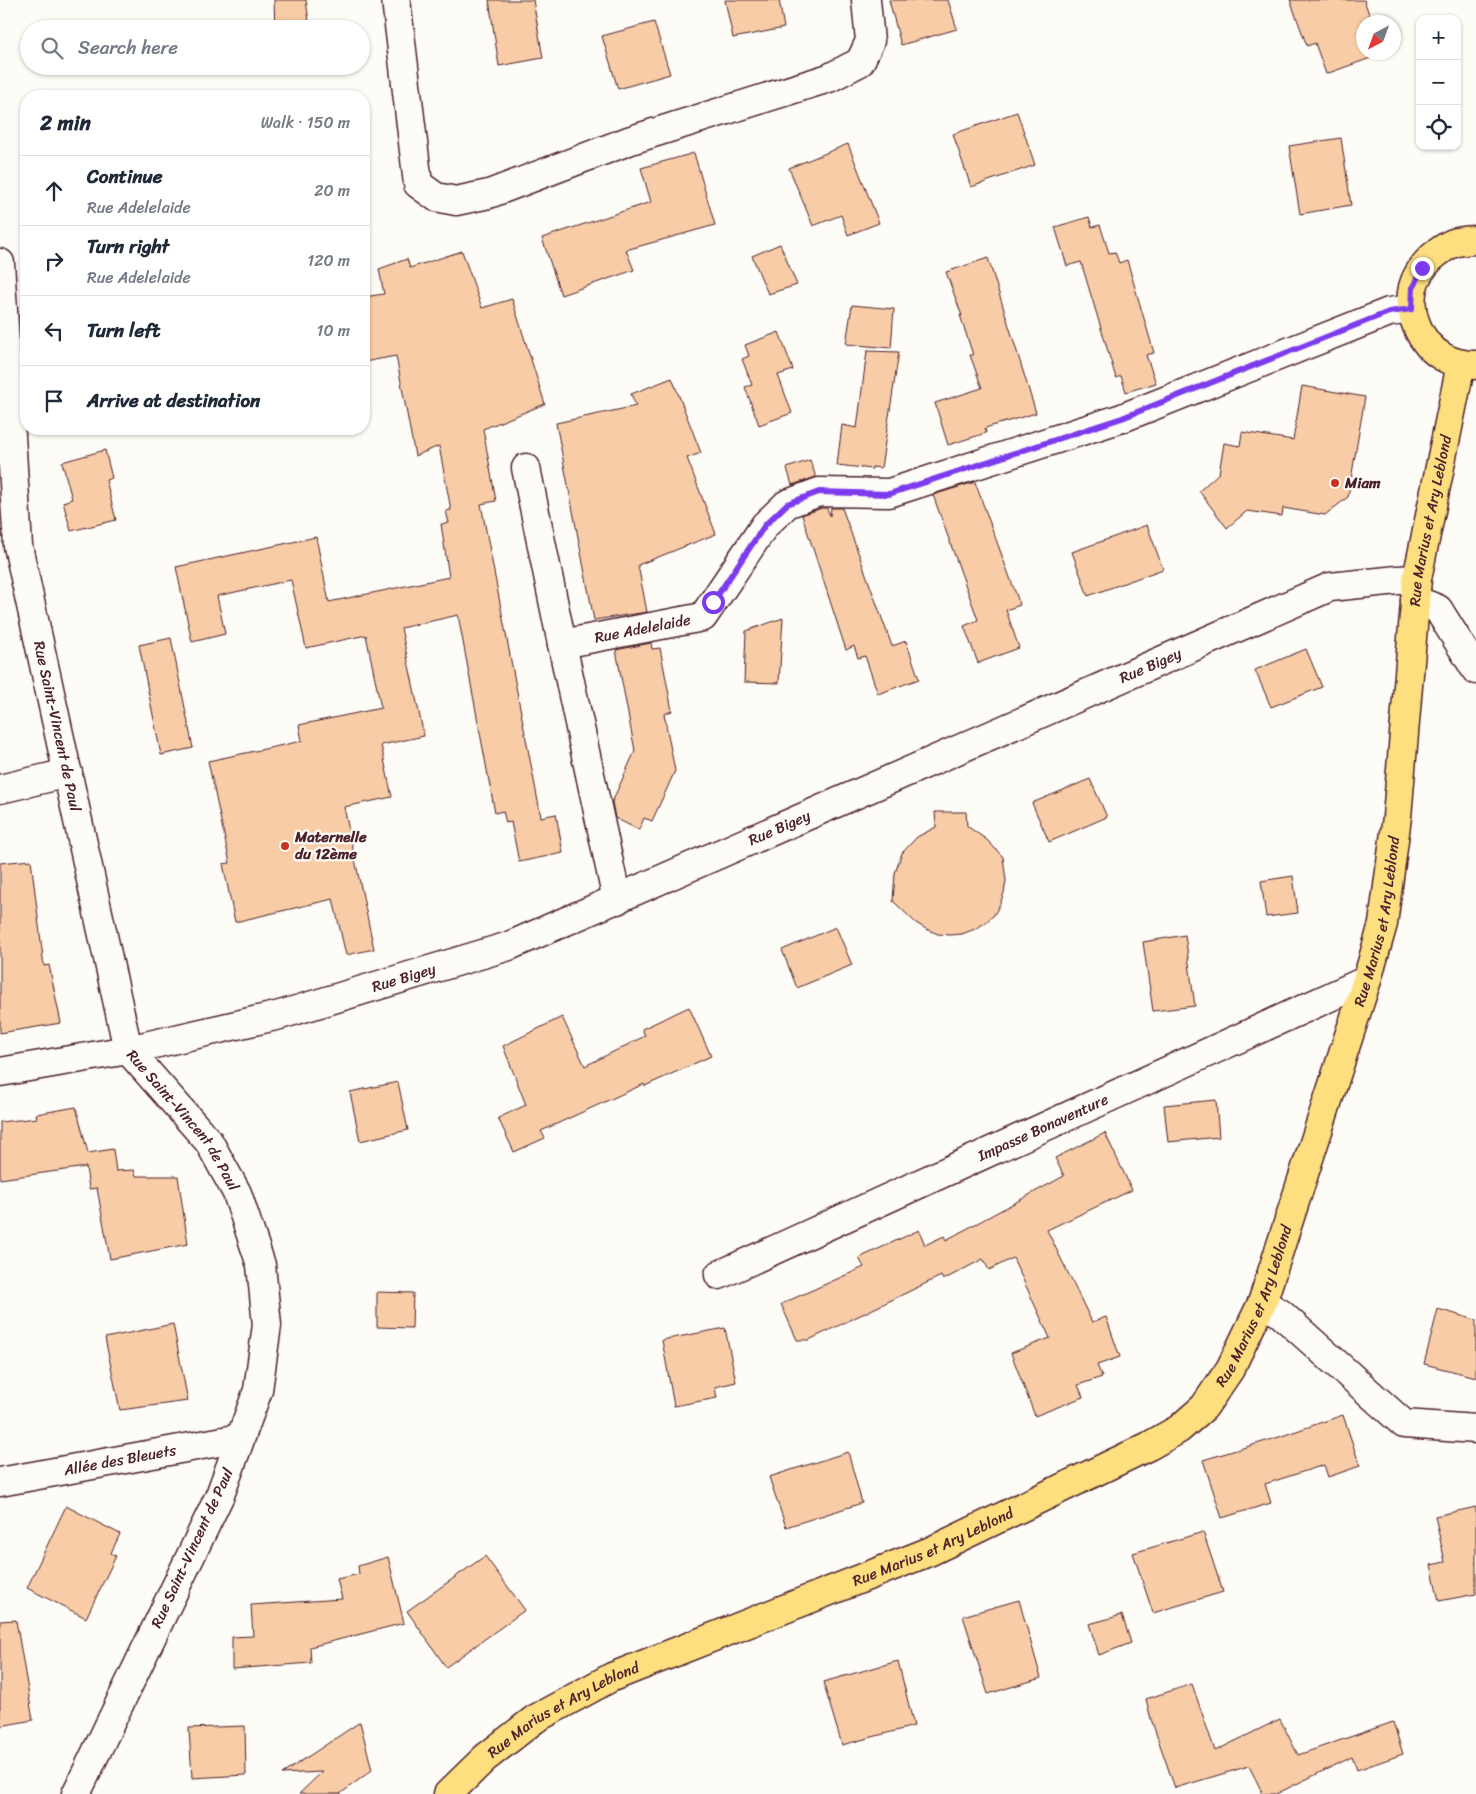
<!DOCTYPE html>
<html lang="en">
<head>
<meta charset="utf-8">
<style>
	body { margin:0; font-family:Sriracha,sans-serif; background:#f2f2f3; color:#1f2937 }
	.controls { position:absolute; right:15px; top:15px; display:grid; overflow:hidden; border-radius:10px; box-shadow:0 1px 4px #0004 }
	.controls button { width:45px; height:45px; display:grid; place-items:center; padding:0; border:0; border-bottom:1px solid #e0e1e3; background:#fff; color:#1f2937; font:25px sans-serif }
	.compass { position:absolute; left:1356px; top:15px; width:45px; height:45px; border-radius:50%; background:#fff; box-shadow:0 1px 4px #0004; rotate:221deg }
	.stop { position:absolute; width:15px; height:15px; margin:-11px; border:4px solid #7c3aed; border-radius:50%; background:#fff }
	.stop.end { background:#7c3aed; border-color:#fff; box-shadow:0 1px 5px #0008 }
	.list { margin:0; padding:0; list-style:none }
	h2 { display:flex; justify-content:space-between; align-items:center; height:65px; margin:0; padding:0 20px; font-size:21px }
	h2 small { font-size:16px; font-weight:400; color:#747a83 }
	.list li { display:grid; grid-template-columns:32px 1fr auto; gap:15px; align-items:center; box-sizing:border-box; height:70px; padding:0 20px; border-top:1px solid #e0e1e3 }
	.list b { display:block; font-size:19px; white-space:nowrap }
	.list p { margin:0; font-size:16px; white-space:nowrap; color:#747a83 }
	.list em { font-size:16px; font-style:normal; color:#747a83 }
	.icon { flex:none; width:28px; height:28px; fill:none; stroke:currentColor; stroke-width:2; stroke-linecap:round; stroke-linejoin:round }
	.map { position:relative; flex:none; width:1476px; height:1794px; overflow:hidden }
	.search { position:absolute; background:#fff; box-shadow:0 1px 4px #0004; left:20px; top:20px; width:350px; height:55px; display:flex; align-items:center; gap:12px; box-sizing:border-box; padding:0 18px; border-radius:28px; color:#747a83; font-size:19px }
	.panel { position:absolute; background:#fff; box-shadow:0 1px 4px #0004; left:20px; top:90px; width:350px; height:345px; border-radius:20px }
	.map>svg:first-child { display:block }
	.building { fill:#f7cca6; stroke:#4a1f2b }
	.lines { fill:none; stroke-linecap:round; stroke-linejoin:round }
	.minor-casing { stroke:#4a1f2b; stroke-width:31 }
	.major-casing { stroke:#4a1f2b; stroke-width:31 }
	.minor { stroke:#fdfcf7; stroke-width:28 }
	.major { stroke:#fddf80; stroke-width:28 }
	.route { stroke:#7c3aed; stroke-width:6 }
	.poi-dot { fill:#c8321e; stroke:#fdfcf7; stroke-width:2 }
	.labels { text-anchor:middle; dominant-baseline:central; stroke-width:4.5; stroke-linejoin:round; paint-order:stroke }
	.poi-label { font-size:15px; font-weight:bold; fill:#4a1f2b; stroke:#fdfcf7; text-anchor:start }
	.street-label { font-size:15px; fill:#4a1f2b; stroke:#fdfcf7 }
</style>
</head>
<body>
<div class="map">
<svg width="1476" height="1794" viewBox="0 0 1476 1794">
	<rect width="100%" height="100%" fill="#fdfcf7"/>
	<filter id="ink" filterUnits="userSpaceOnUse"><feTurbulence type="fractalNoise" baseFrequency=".02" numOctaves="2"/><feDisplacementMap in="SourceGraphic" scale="10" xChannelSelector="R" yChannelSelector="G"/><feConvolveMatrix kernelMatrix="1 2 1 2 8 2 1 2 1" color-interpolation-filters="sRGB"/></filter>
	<g filter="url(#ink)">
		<g class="building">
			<path d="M 274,0 L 306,0 L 310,29 L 275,29 Z"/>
			<path d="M 489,0 L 533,0 L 543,58 L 499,66 Z"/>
			<path d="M 725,0 L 779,0 L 784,28 L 733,38 Z"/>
			<path d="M 889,0 L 948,0 L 957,29 L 901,45 Z"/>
			<path d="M 1290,0 L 1364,0 L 1372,22 L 1364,22 L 1364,52 L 1379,52 L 1379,55 L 1326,74 L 1315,43 L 1307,46 Z"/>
			<path d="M 654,22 L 670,74 L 618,89 L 602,36 Z"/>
			<path d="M 1017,112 L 1035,165 L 971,187 L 953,134 Z"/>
			<path d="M 1341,138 L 1351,205 L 1300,214 L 1289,146 Z"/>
			<path d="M 848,144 L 879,223 L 848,235 L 841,215 L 813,226 L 789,168 Z"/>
			<path d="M 694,153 L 715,225 L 626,250 L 634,270 L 561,295 L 542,238 L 651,202 L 641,168 Z"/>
			<path d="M 1089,217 L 1092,227 L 1100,225 L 1109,253 L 1115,252 L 1119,263 L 1127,260 L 1154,353 L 1146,355 L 1156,383 L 1126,392 L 1121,376 L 1116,378 L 1081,262 L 1067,266 L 1055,227 Z"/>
			<path d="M 780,244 L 797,285 L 768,294 L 752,256 Z"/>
			<path d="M 462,251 L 482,308 L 512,299 L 545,404 L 483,429 L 496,501 L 481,504 L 541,817 L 556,814 L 563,853 L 519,862 L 511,822 L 506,823 L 503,811 L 495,813 L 458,615 L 401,628 L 424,736 L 381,745 L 392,797 L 344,807 L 374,949 L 346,955 L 333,899 L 235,922 L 223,864 L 230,863 L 208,761 L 302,741 L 299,725 L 381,708 L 366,635 L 306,648 L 291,580 L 217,596 L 225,634 L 192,642 L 176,567 L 316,537 L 329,602 L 449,577 L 441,524 L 449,523 L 446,511 L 451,510 L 439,446 L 415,456 L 396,356 L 364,362 L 364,297 L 384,294 L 379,269 L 407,259 L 410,268 Z"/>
			<path d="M 988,258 L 1036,413 L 985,428 L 986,433 L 948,445 L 935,403 L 982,388 L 970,355 L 973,355 L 960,315 L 962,316 L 946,272 Z"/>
			<path d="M 852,305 L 894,309 L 891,348 L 846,344 Z"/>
			<path d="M 779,332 L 793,370 L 778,375 L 792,413 L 759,425 L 745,387 L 752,385 L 742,359 L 749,356 L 745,345 Z"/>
			<path d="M 867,351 L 899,352 L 881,468 L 872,467 L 872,469 L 837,465 L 842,425 L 857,428 Z"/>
			<path d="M 672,378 L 701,453 L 687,458 L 716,534 L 638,565 L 647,612 L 594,620 L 556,423 L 636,406 L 631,394 Z"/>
			<path d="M 1302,386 L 1365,397 L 1348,497 L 1325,515 L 1283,508 L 1282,516 L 1247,511 L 1227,528 L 1199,491 L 1219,473 L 1224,443 L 1240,446 L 1242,432 L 1293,440 Z"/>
			<path d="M 105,450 L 112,478 L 106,480 L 116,520 L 71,531 L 63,502 L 72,499 L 62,462 Z"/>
			<path d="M 810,460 L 816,477 L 792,485 L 787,468 Z"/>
			<path d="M 975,482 L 1020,605 L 1006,610 L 1019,648 L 978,663 L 964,626 L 978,620 L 933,495 Z"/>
			<path d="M 822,508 L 827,508 L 830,516 L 831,508 L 842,508 L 892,646 L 906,641 L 919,679 L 878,694 L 865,656 L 858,658 L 854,646 L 846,650 L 802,515 Z"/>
			<path d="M 1147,525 L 1163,569 L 1088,596 L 1072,552 Z"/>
			<path d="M 783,618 L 779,683 L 744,682 L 746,631 Z"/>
			<path d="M 171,638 L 193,748 L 161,755 L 139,645 Z"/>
			<path d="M 651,643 L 652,649 L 660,648 L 669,695 L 672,711 L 664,714 L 675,771 L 652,821 L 644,818 L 639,830 L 615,818 L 612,802 L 635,751 L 616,650 Z"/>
			<path d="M 1306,649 L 1322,687 L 1271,707 L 1255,670 Z"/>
			<path d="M 1090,779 L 1107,817 L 1049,842 L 1032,803 Z"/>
			<path d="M 935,812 L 966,812 L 967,826 L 987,840 L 1003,857 L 1006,881 L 1004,893 L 1000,904 L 994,915 L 985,923 L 975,929 L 962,934 L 951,935 L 938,934 L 926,929 L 916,923 L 893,901 L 895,873 L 902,853 L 917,837 L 936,827 Z"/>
			<path d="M 31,860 L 44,966 L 49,965 L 61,1023 L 0,1033 L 0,863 Z"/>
			<path d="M 1293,876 L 1298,913 L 1266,917 L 1261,881 Z"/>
			<path d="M 836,927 L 852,965 L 797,988 L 782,950 Z"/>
			<path d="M 1185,935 L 1195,1006 L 1153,1011 L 1143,942 Z"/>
			<path d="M 689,1007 L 711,1056 L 645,1086 L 644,1084 L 541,1131 L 545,1138 L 514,1152 L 498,1118 L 526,1105 L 503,1046 L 562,1017 L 585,1066 L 645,1036 L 642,1029 Z"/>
			<path d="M 398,1082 L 408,1130 L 360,1141 L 350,1092 Z"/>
			<path d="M 1216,1100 L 1219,1137 L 1168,1142 L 1164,1105 Z"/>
			<path d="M 76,1107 L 88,1153 L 113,1149 L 116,1171 L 134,1170 L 136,1176 L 178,1176 L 188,1244 L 110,1259 L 97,1188 L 89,1189 L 86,1167 L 0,1179 L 0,1122 L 37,1118 L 36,1114 Z"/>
			<path d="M 1105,1133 L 1132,1190 L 1047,1230 L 1092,1322 L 1106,1317 L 1120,1357 L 1097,1365 L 1102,1377 L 1078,1385 L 1083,1397 L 1035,1416 L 1011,1353 L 1050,1338 L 1013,1258 L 989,1270 L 983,1259 L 943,1280 L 941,1276 L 809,1340 L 797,1340 L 781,1304 L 864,1267 L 859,1258 L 919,1230 L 925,1245 L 944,1236 L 946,1240 L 1064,1176 L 1055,1158 Z"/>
			<path d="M 377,1292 L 413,1293 L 412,1328 L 377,1327 Z"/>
			<path d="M 1438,1309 L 1476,1320 L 1476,1377 L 1424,1364 Z"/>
			<path d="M 173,1324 L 188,1401 L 120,1410 L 105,1338 Z"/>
			<path d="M 725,1328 L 736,1382 L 715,1387 L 717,1398 L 674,1406 L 662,1340 Z"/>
			<path d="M 1343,1415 L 1360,1466 L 1328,1477 L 1324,1465 L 1265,1484 L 1271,1503 L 1222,1518 L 1203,1460 L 1276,1438 Z"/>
			<path d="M 848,1452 L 862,1503 L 786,1527 L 769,1477 Z"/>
			<path d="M 66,1506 L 120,1534 L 111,1553 L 116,1556 L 86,1618 L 27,1588 Z"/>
			<path d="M 1476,1507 L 1476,1594 L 1439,1601 L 1431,1565 L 1445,1562 L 1435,1516 Z"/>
			<path d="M 1203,1532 L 1223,1592 L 1153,1613 L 1133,1553 Z"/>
			<path d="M 485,1556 L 525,1610 L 446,1667 L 407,1611 Z"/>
			<path d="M 388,1557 L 404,1623 L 310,1647 L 311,1663 L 232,1669 L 232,1637 L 253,1636 L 251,1605 L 342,1599 L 337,1579 L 359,1574 L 358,1566 Z"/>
			<path d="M 1019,1600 L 1041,1678 L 988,1694 L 963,1616 Z"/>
			<path d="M 1122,1615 L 1131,1643 L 1099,1655 L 1089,1624 Z"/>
			<path d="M 16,1620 L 33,1720 L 0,1726 L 0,1621 Z"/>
			<path d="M 898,1661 L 914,1726 L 842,1745 L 823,1682 Z"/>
			<path d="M 1192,1684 L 1215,1751 L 1280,1719 L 1298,1755 L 1393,1722 L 1403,1754 L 1357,1770 L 1352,1757 L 1276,1794 L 1263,1794 L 1249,1766 L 1175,1788 L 1151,1719 L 1146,1699 Z"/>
			<path d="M 360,1722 L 372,1770 L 340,1794 L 299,1794 L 322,1772 L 282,1774 Z"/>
			<path d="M 245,1726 L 246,1775 L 192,1778 L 189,1728 Z"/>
		</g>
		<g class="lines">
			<g class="minor-casing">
				<g id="minor">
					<path d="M 396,0 L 418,184 L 436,197 L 456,201 L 489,194 L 631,140 L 829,78 L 860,62 L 870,41 L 866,0"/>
					<path id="s1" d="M 0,263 L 18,546 L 128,1050 L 209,1142 L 237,1193 L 261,1265 L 267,1325 L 258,1390 L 220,1495 L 76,1794"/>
					<path d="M 526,468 L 562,644 L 617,900"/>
					<path d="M 1415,600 L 1438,609 L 1476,670"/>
					<path id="s2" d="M 562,644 L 703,617 L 765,525 L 787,504 L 819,492 L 889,493 L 1122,418 L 1389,312 L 1412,309"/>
					<path d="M 0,789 L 68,773"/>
					<path id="s3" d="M 0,1072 L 128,1050 L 280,1015 L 509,946 L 1330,587 L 1398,580 L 1417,579"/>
					<path id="s4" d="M 719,1275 L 1367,980"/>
					<path d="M 1262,1303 L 1280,1313 L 1404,1424 L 1476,1429"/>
					<path id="s5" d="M 0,1482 L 240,1438"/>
				</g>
			</g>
			<g class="major-casing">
				<g id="major">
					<path d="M 1476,240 C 1470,240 1463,241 1457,242 C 1448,244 1438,252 1431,258 C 1423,266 1416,276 1413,287 C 1407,313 1420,344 1443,357 C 1453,363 1464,365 1476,365"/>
					<path id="s6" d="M 448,1794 L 485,1758 L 535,1719 L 612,1677 L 931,1551 L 1149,1446 L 1179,1429 L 1204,1407 L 1230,1369 L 1262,1303 L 1367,980 L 1383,924 L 1397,817 L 1417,579 L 1461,364"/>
				</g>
			</g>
			<use href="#minor" class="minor"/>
			<use href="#major" class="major"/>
		</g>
	</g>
	<g class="lines" filter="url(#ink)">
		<path class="route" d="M 713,602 L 765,525 L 787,504 L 819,492 L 889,494 L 1122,418 L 1389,312 L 1412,309 L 1413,287 L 1422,268"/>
	</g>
	<g class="poi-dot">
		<circle cx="1335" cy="483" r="5"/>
		<circle cx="285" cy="846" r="5"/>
	</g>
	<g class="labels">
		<g class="poi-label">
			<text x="1345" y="483">Miam</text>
			<text x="295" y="837">Maternelle<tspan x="295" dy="17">du 12ème</tspan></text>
		</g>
		<g class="street-label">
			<text stroke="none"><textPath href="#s6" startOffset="1779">Rue Marius et Ary Leblond</textPath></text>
			<text stroke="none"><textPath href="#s2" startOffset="82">Rue Adelelaide</textPath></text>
			<text stroke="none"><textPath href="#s3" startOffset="1225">Rue Bigey</textPath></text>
			<text stroke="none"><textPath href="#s1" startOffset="468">Rue Saint-Vincent de Paul</textPath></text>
			<text stroke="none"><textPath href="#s3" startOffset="820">Rue Bigey</textPath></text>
			<text stroke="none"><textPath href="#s6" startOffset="1374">Rue Marius et Ary Leblond</textPath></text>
			<text stroke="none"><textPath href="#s3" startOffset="415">Rue Bigey</textPath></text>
			<text stroke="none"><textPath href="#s1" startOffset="889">Rue Saint-Vincent de Paul</textPath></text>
			<text stroke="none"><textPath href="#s4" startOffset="356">Impasse Bonaventure</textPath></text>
			<text stroke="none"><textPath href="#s6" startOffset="969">Rue Marius et Ary Leblond</textPath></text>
			<text stroke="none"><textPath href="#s5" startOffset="122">Allée des Bleuets</textPath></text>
			<text stroke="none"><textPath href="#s6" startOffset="549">Rue Marius et Ary Leblond</textPath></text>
			<text transform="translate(192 1548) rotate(-65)">Rue Saint-Vincent de Paul</text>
			<text stroke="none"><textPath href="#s6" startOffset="144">Rue Marius et Ary Leblond</textPath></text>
		</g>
	</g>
</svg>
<div class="controls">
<button>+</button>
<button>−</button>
<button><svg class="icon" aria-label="locate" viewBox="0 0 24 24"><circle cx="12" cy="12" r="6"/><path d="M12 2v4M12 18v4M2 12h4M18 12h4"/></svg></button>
</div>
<svg class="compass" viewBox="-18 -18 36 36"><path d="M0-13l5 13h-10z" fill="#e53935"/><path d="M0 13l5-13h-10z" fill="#747a83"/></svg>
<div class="stop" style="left:713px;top:602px"></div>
<div class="stop end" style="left:1422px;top:268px"></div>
<div class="search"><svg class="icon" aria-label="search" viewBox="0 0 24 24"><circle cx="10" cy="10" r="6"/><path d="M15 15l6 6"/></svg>Search here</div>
<section class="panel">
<h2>2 min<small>Walk · 150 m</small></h2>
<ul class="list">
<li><svg class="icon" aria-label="ahead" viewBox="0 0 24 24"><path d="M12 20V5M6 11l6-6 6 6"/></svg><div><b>Continue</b><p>Rue Adelelaide</p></div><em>20 m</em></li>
<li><svg class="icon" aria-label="right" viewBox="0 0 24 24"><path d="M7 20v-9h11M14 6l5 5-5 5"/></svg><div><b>Turn right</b><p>Rue Adelelaide</p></div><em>120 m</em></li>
<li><svg class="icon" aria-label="left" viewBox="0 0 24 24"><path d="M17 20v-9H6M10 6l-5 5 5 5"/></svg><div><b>Turn left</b></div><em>10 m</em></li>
<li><svg class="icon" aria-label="arrive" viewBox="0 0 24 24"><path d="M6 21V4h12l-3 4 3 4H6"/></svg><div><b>Arrive at destination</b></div></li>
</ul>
</section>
</div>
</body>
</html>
